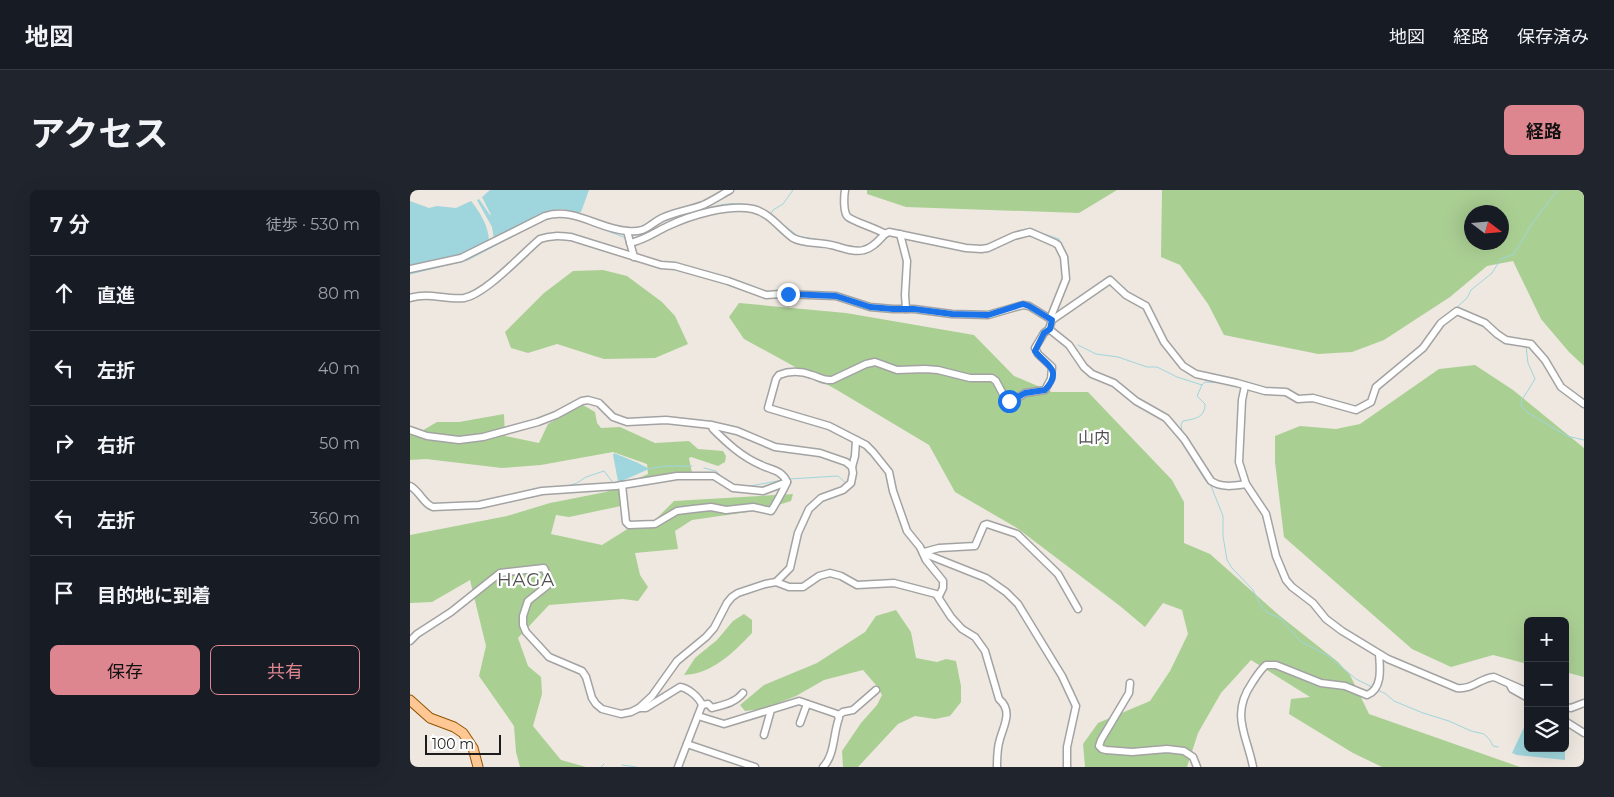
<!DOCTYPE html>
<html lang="ja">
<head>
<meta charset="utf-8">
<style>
	body { margin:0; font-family:Montserrat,"Noto Sans JP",sans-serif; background:#20242c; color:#f1f3f6 }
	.controls { position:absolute; right:15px; bottom:15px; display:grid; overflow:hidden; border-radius:8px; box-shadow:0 5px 20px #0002 }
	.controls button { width:45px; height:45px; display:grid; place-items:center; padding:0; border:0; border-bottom:1px solid #363941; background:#171b24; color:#f1f3f6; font:25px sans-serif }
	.compass { position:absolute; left:1054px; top:15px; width:45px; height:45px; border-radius:50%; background:#171b24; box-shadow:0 5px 20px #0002; rotate:106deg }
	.scale { position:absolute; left:15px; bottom:12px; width:76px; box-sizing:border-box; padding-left:5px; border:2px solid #1c1c1c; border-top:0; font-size:14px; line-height:18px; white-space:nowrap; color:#1c1c1c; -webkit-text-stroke:4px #fff; paint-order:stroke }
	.stop { position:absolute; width:15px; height:15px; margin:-11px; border:4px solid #1a73e8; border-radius:50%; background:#fff }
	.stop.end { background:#1a73e8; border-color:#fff; box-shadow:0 1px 5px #0008 }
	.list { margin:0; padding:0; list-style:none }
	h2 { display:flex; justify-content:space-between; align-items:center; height:65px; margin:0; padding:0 20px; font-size:21px }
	h2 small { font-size:16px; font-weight:400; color:#9ea1a6 }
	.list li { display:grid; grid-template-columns:32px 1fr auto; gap:15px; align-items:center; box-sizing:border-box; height:75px; padding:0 20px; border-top:1px solid #363941 }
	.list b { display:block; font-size:19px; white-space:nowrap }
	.list em { font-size:16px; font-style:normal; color:#9ea1a6 }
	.actions { display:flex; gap:10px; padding:15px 20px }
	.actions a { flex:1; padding:11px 0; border:1px solid #de868f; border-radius:8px; text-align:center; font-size:18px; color:#de868f }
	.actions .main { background:#de868f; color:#111 }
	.icon { flex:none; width:28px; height:28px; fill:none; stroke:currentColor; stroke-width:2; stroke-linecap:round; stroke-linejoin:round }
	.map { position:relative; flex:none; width:1174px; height:577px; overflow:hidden; border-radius:8px }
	header { display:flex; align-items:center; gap:30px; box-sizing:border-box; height:70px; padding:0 25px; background:#171b24; border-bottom:1px solid #363941 }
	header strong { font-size:24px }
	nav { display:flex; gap:28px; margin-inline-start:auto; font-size:18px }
	.intro { display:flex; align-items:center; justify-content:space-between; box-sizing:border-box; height:120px; padding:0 30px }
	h1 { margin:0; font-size:35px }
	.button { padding:12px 22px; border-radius:8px; background:#de868f; color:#111; font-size:18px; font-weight:700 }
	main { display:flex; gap:30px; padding:0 30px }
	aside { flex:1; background:#171b24; border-radius:8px; box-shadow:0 5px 20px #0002 }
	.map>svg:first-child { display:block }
	.forest { fill:#aacf93; fill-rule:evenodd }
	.water { fill:#9fd5dd }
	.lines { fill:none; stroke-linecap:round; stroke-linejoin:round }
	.stream { stroke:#9fd5dd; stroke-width:1 }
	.minor-casing { stroke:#a3a3a3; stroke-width:9 }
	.major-casing { stroke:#935500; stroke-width:11 }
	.minor { stroke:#fff; stroke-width:6 }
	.major { stroke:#ffc794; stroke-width:9 }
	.route { stroke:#1a73e8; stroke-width:6 }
	.labels { text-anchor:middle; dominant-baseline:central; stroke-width:4.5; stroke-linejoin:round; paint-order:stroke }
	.neighbourhood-label { font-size:16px; fill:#4f4f4f; stroke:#fff }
	.quarter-label { font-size:18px; letter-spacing:1px; fill:#4f4f4f; stroke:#fff }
</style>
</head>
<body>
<header>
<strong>地図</strong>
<nav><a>地図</a><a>経路</a><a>保存済み</a></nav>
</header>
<div class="intro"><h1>アクセス</h1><a class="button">経路</a></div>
<main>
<aside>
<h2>7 分<small>徒歩 · 530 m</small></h2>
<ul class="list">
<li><svg class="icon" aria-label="ahead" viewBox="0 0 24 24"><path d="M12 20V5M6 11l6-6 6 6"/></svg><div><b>直進</b></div><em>80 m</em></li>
<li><svg class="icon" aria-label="left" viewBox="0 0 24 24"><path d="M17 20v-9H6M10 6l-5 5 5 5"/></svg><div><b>左折</b></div><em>40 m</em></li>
<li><svg class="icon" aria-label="right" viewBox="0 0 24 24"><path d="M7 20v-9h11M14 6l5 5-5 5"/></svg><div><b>右折</b></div><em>50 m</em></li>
<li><svg class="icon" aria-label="left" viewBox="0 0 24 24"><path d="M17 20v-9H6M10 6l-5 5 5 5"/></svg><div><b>左折</b></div><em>360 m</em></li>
<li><svg class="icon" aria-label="arrive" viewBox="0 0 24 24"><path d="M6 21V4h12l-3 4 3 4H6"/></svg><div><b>目的地に到着</b></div></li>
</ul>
<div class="actions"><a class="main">保存</a><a>共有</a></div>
</aside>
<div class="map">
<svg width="1174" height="577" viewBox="0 0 1174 577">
	<rect width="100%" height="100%" fill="#eee8e0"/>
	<g class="forest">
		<path d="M 457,0 L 707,0 L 669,23 L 496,17 L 457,4 Z"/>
		<path d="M 752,0 L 1174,0 L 1174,176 L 1159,162 L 1131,129 L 1103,71 L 1077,76 L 1040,107 L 974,150 L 942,162 L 908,164 L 814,145 L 798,114 L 770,75 L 751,67 ZM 1062,22 L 1092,22 L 1092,52 L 1062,52 Z"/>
		<path d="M 193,80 L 217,86 L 252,112 L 265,126 L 278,154 L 245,168 L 194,169 L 147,154 L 118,163 L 101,158 L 95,142 L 134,103 L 163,81 Z"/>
		<path d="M 329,113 L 436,123 L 564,145 L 604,186 L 642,202 L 678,202 L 762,290 L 774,312 L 774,353 L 800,364 L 870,426 L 928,472 L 940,485 L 959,524 L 1110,577 L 972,577 L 943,563 L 879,524 L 881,509 L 900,507 L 841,470 L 811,503 L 788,543 L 777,577 L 675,577 L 673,554 L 688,533 L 740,511 L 760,481 L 778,444 L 772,420 L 753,413 L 735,437 L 710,416 L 607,338 L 545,302 L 519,255 L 427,200 L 334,149 L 319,127 Z"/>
		<path d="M 1065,175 L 1103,200 L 1174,258 L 1174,487 L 1155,482 L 1155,431 L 1118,431 L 1118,474 L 1083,465 L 1041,477 L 1002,459 L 874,347 L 865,272 L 865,246 L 890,236 L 926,239 L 950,234 L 1029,179 Z"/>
		<path d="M 173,215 L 185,222 L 187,233 L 191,238 L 210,237 L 245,253 L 279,251 L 288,259 L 313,261 L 316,266 L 315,272 L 308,276 L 281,267 L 279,268 L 282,283 L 211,298 L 213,311 L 211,316 L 159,327 L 146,325 L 141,344 L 192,355 L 219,338 L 240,335 L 264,311 L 383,304 L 381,311 L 352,320 L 282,330 L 265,341 L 268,359 L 225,363 L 230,385 L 238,397 L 228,411 L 213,409 L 139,415 L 108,448 L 118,476 L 131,487 L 132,504 L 123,536 L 151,570 L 176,577 L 110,577 L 106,562 L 104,536 L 69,486 L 76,456 L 60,390 L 22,412 L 0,413 L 0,345 L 97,326 L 140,313 L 196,302 L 238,284 L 237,274 L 203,262 L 131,275 L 92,278 L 16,269 L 0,270 L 0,238 L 10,242 L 27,232 L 49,232 L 94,224 L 95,246 L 129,253 L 138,234 Z"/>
		<path d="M 486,420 L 501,442 L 506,468 L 527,472 L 536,469 L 546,471 L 551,496 L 551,512 L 540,526 L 525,529 L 505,526 L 488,534 L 448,577 L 433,577 L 432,561 L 451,533 L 467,515 L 472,505 L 466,495 L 453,480 L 414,490 L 386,506 L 353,519 L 335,521 L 330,515 L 354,495 L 407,473 L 455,442 L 466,426 Z"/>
		<path d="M 334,424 L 342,430 L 342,443 C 324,462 302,484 274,485 L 285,468 L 307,450 L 323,431 Z"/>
	</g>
	<g class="water">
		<path d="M 80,0 L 179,0 L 171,22 L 168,23 L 152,19 L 137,21 L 84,49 L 82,37 L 67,10 L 69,9 L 80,25 L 81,25 L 72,7 Z"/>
		<path d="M 0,11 L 19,18 L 27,16 L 46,18 L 61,11 C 70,22 79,37 79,51 L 51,65 L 0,75 Z"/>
		<path d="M 204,263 C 216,268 230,273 239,279 L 205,294 L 208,291 L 203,265 Z"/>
		<path d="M 1118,529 L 1118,558 L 1155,558 L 1155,570 L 1107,565 L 1102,563 Z"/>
	</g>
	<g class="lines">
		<g class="stream">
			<path d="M 294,20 C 308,14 324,12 339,15"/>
			<path d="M 360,25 L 363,20 L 373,14 L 383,0"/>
			<path d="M 166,29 L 216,48"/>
			<path d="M 366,29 L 388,46 L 416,51"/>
			<path d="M 247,38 L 264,30"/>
			<path d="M 474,40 L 484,40"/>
			<path d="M 623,40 L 649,49 L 658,67 L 659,85"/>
			<path d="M 0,84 L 58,70 L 133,30"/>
			<path d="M 1045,119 L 1057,108 L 1061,100 L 1082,83 L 1091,69 L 1104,64 L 1125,29 L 1148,0"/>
			<path d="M 646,123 L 658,92"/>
			<path d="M 668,155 L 686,164 L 708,167 L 737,177 L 747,177 L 767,187 L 792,195 L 795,192 L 814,193"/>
			<path d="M 1116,156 L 1118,173 L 1125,189 L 1112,210 L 1111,216 L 1117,222 L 1157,246 L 1174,250"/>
			<path d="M 1001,164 L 1016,149"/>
			<path d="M 837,200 L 858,204"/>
			<path d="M 948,222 L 960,216"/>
			<path d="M 772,241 L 771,235 L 773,231 C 784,229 795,228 795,214 L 787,206 L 792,195"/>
			<path d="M 771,251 L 795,290 L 801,296 L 813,326 L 813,346 L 817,370 L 822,378 L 843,400 L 851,416 L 858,423 L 870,428 L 890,451 L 917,465 L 946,489 L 962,497"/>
			<path d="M 294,278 L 306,281 L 314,289"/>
			<path d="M 238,279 L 255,276 L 282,276"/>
			<path d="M 379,289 L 428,286 L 437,294"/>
			<path d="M 158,296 L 167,293 L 176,287 L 194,281 L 204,294"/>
			<path d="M 340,296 L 373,290"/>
			<path d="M 968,500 L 976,504 L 984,511 L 1013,523 L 1039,531 L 1061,541 L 1074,544 L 1080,550 L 1083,556 L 1088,557"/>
			<path d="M 212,575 L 226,577"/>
			<path d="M 191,577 L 194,574"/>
		</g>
		<g class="minor-casing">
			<g id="minor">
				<path d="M 435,0 C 434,6 433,23 438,27 C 444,32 466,38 475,44 L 479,42 L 556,58 L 571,59 L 578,58 L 604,46 L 620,42 L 645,53 L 648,55 L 654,67 L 656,89 L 642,124 L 642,130 L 639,139 L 634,143 L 625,158 L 628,164 L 642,177 L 641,189 L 635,200 L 615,203 L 603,211 L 599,211 L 595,208 L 586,191 L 582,188 L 560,188 L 528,180 L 515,179 L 487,180 L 465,172 L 456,174 L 422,190 C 414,191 409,187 402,185 C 391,181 379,181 369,185 L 366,189 L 358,218 L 419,236 L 456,255 L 463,262 L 479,282 L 483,301 L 497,341 L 510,357 L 516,370 L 533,391 L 533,398 L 529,406"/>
				<path d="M 217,41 L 224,67"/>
				<path d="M 490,44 L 497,71 L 495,105 L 496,119"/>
				<path d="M 220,53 C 235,50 245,42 258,36 C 281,25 318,14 343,19 C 360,23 370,39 383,48 C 394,54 409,52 421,55 C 431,57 443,63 454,60 C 463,58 469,50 475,44"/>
				<path d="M 0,79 L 51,68 L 135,26 C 165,17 188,39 217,41 C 237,43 238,35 252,28 C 265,22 280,20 293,15 C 302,11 311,5 320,0"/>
				<path d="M 0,108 C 19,102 35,110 54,108 C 76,104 112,64 130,49 C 141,45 150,46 161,47 L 251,75 L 265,76 L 318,91 L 356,105 L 371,104 L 426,106 L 460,117 L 483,119 L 504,119 L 542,124 L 578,125 L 613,115 L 619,116 L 642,130"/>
				<path d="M 642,130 L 700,90 L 716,105 L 736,116 L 754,152 L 773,176 L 786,184 L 827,193 L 855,201 L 876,202 L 888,209 L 903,208 L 946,220 L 961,212 L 966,197 L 1013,158 L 1031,133 L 1047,121 L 1075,133 L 1087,144 L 1096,150 L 1121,154 L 1135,170 L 1151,197 L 1174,214"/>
				<path d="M 639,139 L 659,155 L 674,177 L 682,184 L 704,193 L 726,211 L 756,228 L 774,249 L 801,291 C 812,298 823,296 836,294"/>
				<path d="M 835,196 L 832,210 L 829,272 L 836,294 L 856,324 L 866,366 L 876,390 L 882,397 L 903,413 L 916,429 L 932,441 L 978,469 L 1047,498 C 1062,500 1070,488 1084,487 L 1118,502"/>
				<path d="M 0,240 L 17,246 L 49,250 L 73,247 L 128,232 L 146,225 L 172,211 L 178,210 L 189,213 L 203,227 L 217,232 L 256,230 L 301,235 L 327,241 L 365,257 L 410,263 L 436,272 L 442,277"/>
				<path d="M 212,295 L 216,332 L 219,335 L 245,334 L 267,321 L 283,319 L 301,317 L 316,320 L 343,317 L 361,321 C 363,319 376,295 377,292"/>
				<path d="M 0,296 C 10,301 13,314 23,317 L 69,315 L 132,301 L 206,296 L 267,286 L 304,286 L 323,298 L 353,301 L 377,292 C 372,280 361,280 351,275 C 332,267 317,253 303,239 L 301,235"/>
				<path d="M 514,362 L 529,358 L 565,356 L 574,335 L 577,334 L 607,344 L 648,384 L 668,419"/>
				<path d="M 513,363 L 576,388 L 596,402 L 608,414 L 652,486 L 666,516 L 657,557 L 657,577"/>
				<path d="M 366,392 L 380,378 L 388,343 L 399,319 L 411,308 L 433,300 L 441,293 L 443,283 L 442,277 L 445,266 L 446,250"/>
				<path d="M 0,451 L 7,444 L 41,422 L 90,383 L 134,378 L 139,389 L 137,396 L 118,411 L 113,426 L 113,435 L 116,442 L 139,467 L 172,481 L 176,487 L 182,508 L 186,514 L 192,519 L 211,524 L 221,522 L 229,518 L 242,506 L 267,471 L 296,447 L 304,438 L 317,413 L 322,407 L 328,403 L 355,394 L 366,392 L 379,397 L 393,397 L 409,386 L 420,383 L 431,386 L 447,395 L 484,393 L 526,404 L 541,427 L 552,439 L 565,447 L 575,461 L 589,509 C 603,521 594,535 590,549 C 587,558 587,568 587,577"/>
				<path d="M 720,493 L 719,503 L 691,550 L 689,556 L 692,559 L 696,560 L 722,562 L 757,559 L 774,561 L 783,567 L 787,577"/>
				<path d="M 1100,495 L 1102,499 L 1118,508"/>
				<path d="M 292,515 L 298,514 L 302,518 C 313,515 325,513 333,503"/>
				<path d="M 1155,517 L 1161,518 L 1174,513"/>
				<path d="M 229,518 L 236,518 L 270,497 C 278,498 289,507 292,515 L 268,577"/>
				<path d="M 429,525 L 433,522 L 443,520 L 466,500"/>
				<path d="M 288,526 L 314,534 L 389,511 L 427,524 L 429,528 C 423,544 425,565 413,577"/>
				<path d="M 1155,531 L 1174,543"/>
				<path d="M 390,533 L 397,514"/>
				<path d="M 354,545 L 361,520"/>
				<path d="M 277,554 L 345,577"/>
				<path d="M 843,577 C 837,545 820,525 842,493 C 846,487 850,480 856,475 L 866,475 L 911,493 L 935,496 L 957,505 C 973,499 970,477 969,464"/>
			</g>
		</g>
		<g class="major-casing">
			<path id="major" d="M 0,510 L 20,528 L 44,537 L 53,543 L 63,558 L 68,577"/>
		</g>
		<use href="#minor" class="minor"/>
		<use href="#major" class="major"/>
	</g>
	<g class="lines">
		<path class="route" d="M 378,104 L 426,106 L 460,117 L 483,119 L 504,119 L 542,124 L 578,125 L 613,114 L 619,116 L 642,130 L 640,139 L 634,143 L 625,161 C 635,175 654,179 635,200 L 615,203 L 603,210 L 599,211"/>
	</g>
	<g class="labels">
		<g class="neighbourhood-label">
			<text x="684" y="247">山内</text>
		</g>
		<g class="quarter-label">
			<text x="116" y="390">HAGA</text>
		</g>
	</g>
</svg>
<div class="controls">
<button>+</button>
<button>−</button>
<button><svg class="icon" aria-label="layers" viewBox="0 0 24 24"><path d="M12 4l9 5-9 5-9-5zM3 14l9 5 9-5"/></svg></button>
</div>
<svg class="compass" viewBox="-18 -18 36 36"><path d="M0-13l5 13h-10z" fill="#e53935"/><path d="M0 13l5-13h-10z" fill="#9ea1a6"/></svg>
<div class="scale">100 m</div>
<div class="stop" style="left:599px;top:211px"></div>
<div class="stop end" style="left:378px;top:104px"></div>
</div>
</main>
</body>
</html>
